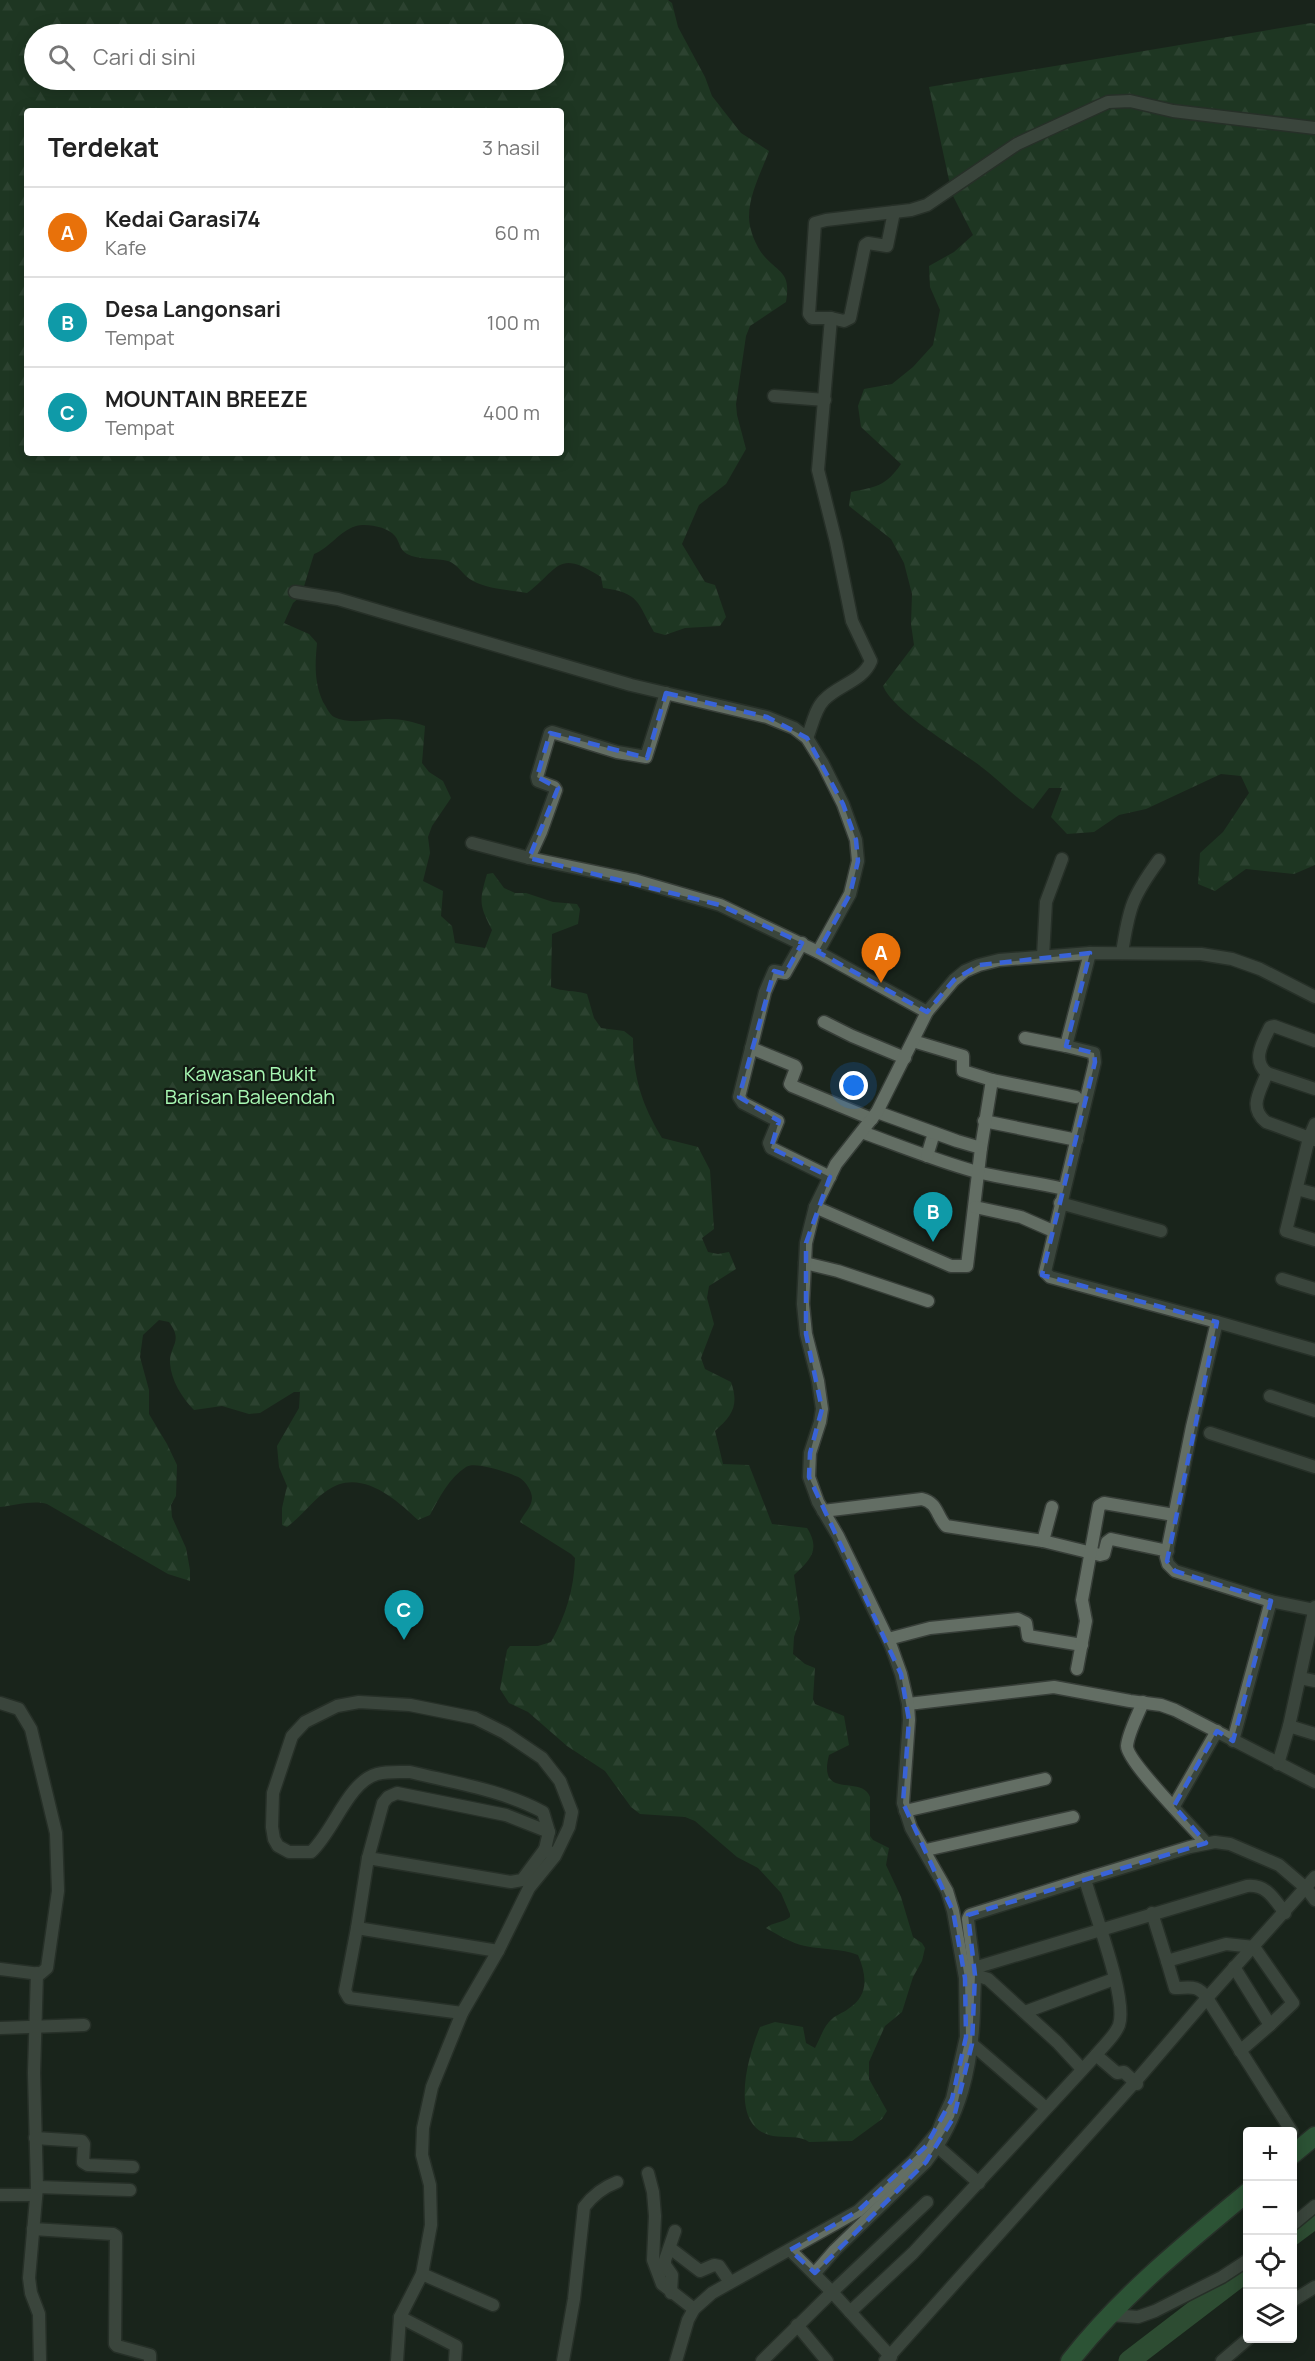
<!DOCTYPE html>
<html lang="id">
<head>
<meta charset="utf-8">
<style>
	body { margin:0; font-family:Manrope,sans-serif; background:#f6f6f6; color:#222 }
	.controls { position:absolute; right:18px; bottom:18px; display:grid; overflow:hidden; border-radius:6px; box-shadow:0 3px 15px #0003 }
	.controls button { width:54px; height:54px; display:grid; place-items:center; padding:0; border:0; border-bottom:2px solid #e0e0e0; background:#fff; color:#222; font:30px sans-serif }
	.you { position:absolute; left:854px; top:1086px; width:21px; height:21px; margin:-15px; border:4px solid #fff; border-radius:50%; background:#1a73e8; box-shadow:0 0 0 9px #1a73e833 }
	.badge { display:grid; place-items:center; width:39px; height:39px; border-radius:50%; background:#111827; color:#fff; font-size:20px; font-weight:700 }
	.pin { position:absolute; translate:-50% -50px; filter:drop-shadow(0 2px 3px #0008) }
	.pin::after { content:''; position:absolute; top:32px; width:21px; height:18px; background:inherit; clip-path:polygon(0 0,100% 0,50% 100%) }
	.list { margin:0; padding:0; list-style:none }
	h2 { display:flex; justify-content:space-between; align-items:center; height:78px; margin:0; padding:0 24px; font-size:26px }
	h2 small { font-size:20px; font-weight:400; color:#767676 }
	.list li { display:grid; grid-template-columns:39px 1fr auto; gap:18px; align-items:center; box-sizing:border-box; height:90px; padding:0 24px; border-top:2px solid #e0e0e0 }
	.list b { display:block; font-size:22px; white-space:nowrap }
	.list p { margin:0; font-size:20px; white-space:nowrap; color:#767676 }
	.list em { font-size:20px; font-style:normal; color:#767676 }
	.icon { flex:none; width:33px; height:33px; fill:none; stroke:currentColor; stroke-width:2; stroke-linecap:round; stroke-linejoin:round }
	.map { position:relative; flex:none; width:1315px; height:2361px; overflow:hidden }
	.search { position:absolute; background:#fff; box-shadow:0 3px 15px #0003; left:24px; top:24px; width:540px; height:66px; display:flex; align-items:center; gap:15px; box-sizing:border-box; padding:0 21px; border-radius:33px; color:#767676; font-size:22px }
	.panel { position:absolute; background:#fff; box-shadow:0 3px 15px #0003; left:24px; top:108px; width:540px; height:348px; border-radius:6px }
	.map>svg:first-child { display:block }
	.forest { fill:url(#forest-firs); fill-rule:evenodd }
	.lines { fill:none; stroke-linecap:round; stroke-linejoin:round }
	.river { stroke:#467d4e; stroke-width:21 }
	.minor-casing { stroke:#373e38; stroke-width:15 }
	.primary-casing { stroke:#373e38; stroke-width:21 }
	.minor { stroke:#636e64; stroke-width:12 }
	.primary { stroke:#448d56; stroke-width:18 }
	.marked { fill:none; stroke:#3963d8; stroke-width:4.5; stroke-dasharray:12 8; stroke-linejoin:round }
	.labels { text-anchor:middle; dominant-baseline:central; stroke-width:4.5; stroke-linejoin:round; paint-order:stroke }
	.park-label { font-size:20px; fill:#a8f8b3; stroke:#111a12 }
</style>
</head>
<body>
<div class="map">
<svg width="1315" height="2361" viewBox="0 0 1315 2361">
	<defs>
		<pattern id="forest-firs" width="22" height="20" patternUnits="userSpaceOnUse" patternTransform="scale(1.5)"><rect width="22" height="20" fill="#244d2b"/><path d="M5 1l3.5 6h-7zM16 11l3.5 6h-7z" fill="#436649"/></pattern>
	</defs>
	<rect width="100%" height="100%" fill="#1a241b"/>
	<g class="forest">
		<path d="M 0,0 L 668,0 L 672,3 L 678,27 L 705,77 L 712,96 L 741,133 L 769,151 C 761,173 749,194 749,217 C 749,229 756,247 764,256 C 780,274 791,272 786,302 L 750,326 L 746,336 L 736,404 L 737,415 L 746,449 L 726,484 L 699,505 L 682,544 L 705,582 L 715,585 L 726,617 L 720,626 L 685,628 L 665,635 L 654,632 C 637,602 640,593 603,588 L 601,577 C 557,548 559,569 527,593 C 510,590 488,589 473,581 C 463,576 458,564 448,561 C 436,558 419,560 407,554 C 399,549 400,542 395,536 C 388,527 367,523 356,526 C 339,531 330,548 314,554 L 301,596 L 293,603 L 284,623 L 309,634 L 317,643 C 315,664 314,682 323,702 C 326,706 329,714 334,717 C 350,725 373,719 389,719 C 403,719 413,722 425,726 L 422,763 L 429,772 L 443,781 L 451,798 L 432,826 L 428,837 L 430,853 L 423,881 L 443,891 L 441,916 L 452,926 L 455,943 L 485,948 L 492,930 C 479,905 479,901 487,874 L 493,873 L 504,888 L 515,893 L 526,893 L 553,902 L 577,904 L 580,909 L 578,924 L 552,934 L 551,987 C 563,992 575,990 587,994 L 594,1018 L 601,1028 L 624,1031 L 633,1038 C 633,1077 642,1105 662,1138 L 698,1147 L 710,1170 L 714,1229 L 702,1238 L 708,1252 L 718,1254 L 729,1252 L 736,1269 L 709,1286 L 707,1298 L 714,1324 L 701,1358 L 705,1369 L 731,1382 C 739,1405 733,1415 715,1431 L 723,1464 L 749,1465 L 772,1524 L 807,1528 C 821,1550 810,1560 794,1575 L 800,1619 L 794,1637 L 793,1654 L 805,1664 L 815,1668 L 813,1699 L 815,1704 L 844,1716 L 849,1745 L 829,1755 C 817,1801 862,1774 870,1797 L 870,1836 L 873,1840 L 889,1848 L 886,1865 L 901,1897 L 913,1937 L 922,1943 L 925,1948 L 922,1961 L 913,1977 L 902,2012 L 885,2026 L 869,2062 L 869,2079 L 887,2111 L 882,2119 L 852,2141 L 809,2142 C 800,2135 785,2138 773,2136 C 727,2127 748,2056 760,2027 L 775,2022 L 803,2027 L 806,2043 L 815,2048 C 820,2039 824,2025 832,2019 C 836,2015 843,2013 848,2009 C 869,1996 867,1976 858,1955 C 841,1948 823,1950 805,1946 C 791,1943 778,1935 766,1928 C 773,1922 783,1923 790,1917 L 790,1914 L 781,1893 L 758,1868 L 737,1857 L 695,1821 L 685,1817 L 640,1814 L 631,1807 L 605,1771 L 567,1746 L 528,1712 L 509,1703 L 500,1689 L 507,1650 L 510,1646 L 538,1646 L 551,1642 C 566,1615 574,1589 575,1558 L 571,1554 L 520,1522 C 523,1514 532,1507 532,1498 C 532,1491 526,1482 520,1478 C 510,1473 475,1461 466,1467 C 449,1478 439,1498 430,1515 L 418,1520 C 394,1497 358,1466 325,1492 C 311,1502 301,1517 287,1527 L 282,1525 L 282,1508 L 287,1486 L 279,1467 L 277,1446 L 299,1408 L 300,1392 L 294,1392 L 260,1413 L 249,1414 L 222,1406 L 194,1410 C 182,1398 171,1380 170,1363 C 169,1345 184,1342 169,1322 L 159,1320 L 143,1335 L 140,1357 L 149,1390 L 149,1414 L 167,1444 L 177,1465 L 176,1496 L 171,1505 L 172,1517 L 186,1548 L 190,1570 L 190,1581 L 168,1574 L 47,1504 C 33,1500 16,1505 0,1507 ZM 34,34 L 554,34 L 554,80 L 34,80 ZM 27,111 L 561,111 L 561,453 L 27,453 Z"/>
		<path d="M 1311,23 L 1315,24 L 1315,865 L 1294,874 L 1246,869 L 1215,891 L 1198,884 L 1200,853 L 1223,832 L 1249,793 L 1241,776 L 1221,774 L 1146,809 L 1119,815 L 1094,832 L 1067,834 L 1051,817 L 1062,788 L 1049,788 L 1033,809 C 1013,796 998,779 979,765 C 954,746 894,712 883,686 L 914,645 L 911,624 L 912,594 L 904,563 L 891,539 L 849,506 L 851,492 C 876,487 886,486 901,464 L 861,427 L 858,406 L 864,389 L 892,384 L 913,367 L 933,345 L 940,310 L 930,287 L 929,266 L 954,252 L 973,235 L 952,194 L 929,87 Z"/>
	</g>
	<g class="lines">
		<g class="river">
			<path d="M 1292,2235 L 1315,2218"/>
			<path d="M 1129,2361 L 1248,2270"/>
		</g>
		<g class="minor-casing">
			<g id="minor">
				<path d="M 831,318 L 844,321 L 850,318 L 865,245 L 868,243 L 887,246 L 894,212"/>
				<path d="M 774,396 L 825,400"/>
				<path d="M 295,592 L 338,599 L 631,685 L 767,717 L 794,728 L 807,738 L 823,764 L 843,804 L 856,840 L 858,861 L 850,894 L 818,952"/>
				<path d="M 807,738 C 812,726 815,709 824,700 C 838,685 863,681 871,661 L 852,621 L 836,542 L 818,470 L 831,318 L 812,318 L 809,314 L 815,223 L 826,220 L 911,210 L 927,205 L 1017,144 L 1108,102 L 1130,101 L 1173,111 L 1315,128"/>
				<path d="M 472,843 L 529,858 L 634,880 L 720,905 L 818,952 L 927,1012"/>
				<path d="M 529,858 L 541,832 L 556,790 L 554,787 L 538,781 L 537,777 L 550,733 L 552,732 L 617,752 L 646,757 L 666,693"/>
				<path d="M 802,943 L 785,973 L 774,971 L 765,992 L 739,1097 L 743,1103 L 778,1121 L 769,1143 L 771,1148 L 830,1177"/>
				<path d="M 1090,953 L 1066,1046 L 1094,1053 L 1095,1062 L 1045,1272 L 1050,1277 L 1217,1322 L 1192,1427 L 1166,1557 L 1168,1564 L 1175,1571 L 1271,1601 L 1314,1610"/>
				<path d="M 1122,953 C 1129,907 1132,897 1159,860"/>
				<path d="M 1043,956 L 1046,902 L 1062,859"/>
				<path d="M 824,1022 L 852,1036 L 905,1058"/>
				<path d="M 1025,1038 L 1066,1046"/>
				<path d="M 913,1041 L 963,1056 L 963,1071 L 992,1080 L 1076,1097"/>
				<path d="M 1315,1041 L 1274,1026 L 1270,1027 C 1263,1042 1251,1060 1267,1073 L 1315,1089"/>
				<path d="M 751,1048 L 795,1066 L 796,1068 L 790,1084 L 792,1086 L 872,1119"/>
				<path d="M 1267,1073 C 1260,1092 1248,1107 1266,1122 L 1315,1140"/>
				<path d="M 984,1121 L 1077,1140"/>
				<path d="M 1315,1124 L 1309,1138 L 1286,1231 L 1315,1240"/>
				<path d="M 862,1132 C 900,1146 937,1161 977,1172 C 1005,1179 1035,1182 1064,1189"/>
				<path d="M 981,1148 L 992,1080"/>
				<path d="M 927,1156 L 934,1133"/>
				<path d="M 1297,1189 L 1315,1194"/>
				<path d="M 1060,1203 L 1161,1231"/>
				<path d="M 815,1207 L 951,1266 L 967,1266 L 981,1148 L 957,1141 L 877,1112"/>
				<path d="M 975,1207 L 1021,1217 L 1053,1231"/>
				<path d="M 805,1263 L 838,1271 L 928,1301"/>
				<path d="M 1282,1279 L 1315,1289"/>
				<path d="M 1217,1322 L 1315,1350"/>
				<path d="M 1270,1396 L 1315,1411"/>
				<path d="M 1210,1433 L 1315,1467"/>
				<path d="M 823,1511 L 922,1499 C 938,1503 936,1515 946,1526 L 1043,1541 L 1100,1555 L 1104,1554 L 1107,1542 L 1111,1539 L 1168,1551"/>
				<path d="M 1043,1541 L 1052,1507"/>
				<path d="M 888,1639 L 930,1628 L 1018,1619 L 1026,1623 L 1028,1636 L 1082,1645"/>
				<path d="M 1077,1669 L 1086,1621 L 1082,1600 L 1099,1506 L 1104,1503 L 1174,1515"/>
				<path d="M 1300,1678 L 1315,1681"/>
				<path d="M 1143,1702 C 1138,1715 1128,1733 1127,1746 C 1127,1762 1193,1827 1206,1843"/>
				<path d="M 0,1703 L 19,1709 L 31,1729 L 56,1833 L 58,1891 L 47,1968 L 40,1974 L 0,1969"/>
				<path d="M 908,1704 L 1054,1687 L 1130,1701 L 1161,1705 L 1175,1710 L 1315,1782"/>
				<path d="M 1289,1726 L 1315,1607"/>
				<path d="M 1233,1741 L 1271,1601"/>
				<path d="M 1278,1764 L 1289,1726 L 1315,1734"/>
				<path d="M 1174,1806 L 1217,1731"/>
				<path d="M 905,1811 L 1045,1779"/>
				<path d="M 545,1849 L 522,1880 L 511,1882 L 368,1858 L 383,1803 L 388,1797 L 397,1793 L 506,1815 L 549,1832"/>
				<path d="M 926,1850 L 1073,1817"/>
				<path d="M 368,1858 L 357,1928 L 498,1951"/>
				<path d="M 1152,1913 L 1167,1961 L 1226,1944 L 1254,1947 L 1293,2003 L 1270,2025"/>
				<path d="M 357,1928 L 345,1991 L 349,1998 L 462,2013"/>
				<path d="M 1167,1961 L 1175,1988 C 1190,1988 1197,1984 1207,1998 L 1315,1877"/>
				<path d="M 1234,1967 L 1270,2025 L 1240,2051"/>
				<path d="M 974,1968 L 1247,1886 C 1267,1884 1274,1899 1285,1913 L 1283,1913"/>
				<path d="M 37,1973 L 34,2073 L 37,2187"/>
				<path d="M 975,1975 L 988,1979 L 1057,2042 L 1082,2069"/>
				<path d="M 1025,2012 L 1114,1979"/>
				<path d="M 0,2028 L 84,2025"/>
				<path d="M 972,2044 L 1046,2108"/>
				<path d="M 1096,2055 L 1117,2073 L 1124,2072 L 1137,2084 L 1135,2082"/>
				<path d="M 35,2138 L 82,2141 L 84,2144 L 83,2162 L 88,2165 L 133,2167"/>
				<path d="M 938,2147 L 979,2183"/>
				<path d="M 648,2173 L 653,2192 L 655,2216 L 653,2260 L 662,2284 L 694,2309"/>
				<path d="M 0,2195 L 36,2195"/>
				<path d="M 1292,2225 L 1315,2206"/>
				<path d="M 33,2229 L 113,2234 L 116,2236 L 115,2344 L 117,2346 L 150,2355 L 150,2361"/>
				<path d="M 670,2248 L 700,2271 L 714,2265 L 719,2266 L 730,2282"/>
				<path d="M 790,2250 L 832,2292 L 927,2202"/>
				<path d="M 815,2273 L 835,2250 L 926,2162 C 961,2117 972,2067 974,2011 C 974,1999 975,1986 975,1974 C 973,1956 970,1937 968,1919 L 970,1915 L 1085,1879"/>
				<path d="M 422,2274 L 493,2305"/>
				<path d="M 671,2293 L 672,2275 L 665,2265 L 665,2260 L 675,2231"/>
				<path d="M 1292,2301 L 1315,2287"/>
				<path d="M 850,2312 L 913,2253 L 1096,2055 C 1103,2046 1115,2036 1119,2025 C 1128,1998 1093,1910 1085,1879 L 1190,1847 L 1215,1842 L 1230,1844 L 1279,1865 L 1307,1889 L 1306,1888 L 1315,1900"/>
				<path d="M 1110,2315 L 1138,2317 L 1155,2311 L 1222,2277 L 1248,2260"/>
				<path d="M 400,2317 L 456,2346 L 455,2361"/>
				<path d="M 797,2325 L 827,2361"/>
				<path d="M 40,2361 L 39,2314 L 31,2293 L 29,2278 L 37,2187 L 130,2190"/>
				<path d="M 397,2361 L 400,2317 L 422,2274 L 431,2225 L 430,2185 L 422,2155 L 423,2128 L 432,2087 L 462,2013 L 498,1951 L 529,1888 L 555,1856 L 569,1827 L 572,1812 L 560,1781 L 542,1758 L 505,1733 L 475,1718 L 410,1705 L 359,1702 L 337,1706 L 305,1722 L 292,1736 L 273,1793 L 272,1827 L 274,1839 L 278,1846 L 289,1852 L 311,1852 C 334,1831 348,1782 377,1774 C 388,1771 400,1772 410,1772 C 455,1783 502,1790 543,1812 L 549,1832 L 545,1849 L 555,1856"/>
				<path d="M 563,2361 L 574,2299 L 584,2207 C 593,2195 604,2187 617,2182"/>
				<path d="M 676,2361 L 688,2320 L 694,2309 L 712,2293 L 858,2211 L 914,2160 L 938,2131 L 944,2116 L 952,2099 L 966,2037 L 965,1978 L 953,1911 L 947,1891 L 911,1828 L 903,1803 L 909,1720 L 908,1704 L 901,1674 L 891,1646 L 869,1600 L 838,1536 L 818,1502 L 809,1477 L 810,1453 L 820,1422 L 822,1409 L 818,1381 L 806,1334 L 803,1304 L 806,1243 L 815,1207 L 836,1164 L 877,1112 L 927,1012 L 954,980 L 965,971 L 979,965 L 999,960 L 1090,953 L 1201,954 L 1232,959 L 1260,969 L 1315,997"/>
				<path d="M 762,2361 L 832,2292 L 891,2357"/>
				<path d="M 885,2361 L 1135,2082 L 1207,1998 L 1292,2132"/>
				<path d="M 1222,2361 L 1249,2338"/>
			</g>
		</g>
		<g class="primary-casing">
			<g id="primary">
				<path d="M 1292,2155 L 1315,2136"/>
				<path d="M 1070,2361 C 1121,2296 1184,2245 1248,2192"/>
			</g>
		</g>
		<use href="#minor" class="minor"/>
		<use href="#primary" class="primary"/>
	</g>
	<path d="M0 0H1315V2361H0ZM 666,693 L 767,717 L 807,738 L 843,804 L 856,840 L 858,861 L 850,894 L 818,952 L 927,1012 L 954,980 L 979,965 L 1090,953 L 1066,1046 L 1094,1053 L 1095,1062 L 1042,1275 L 1217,1322 L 1167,1561 L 1175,1571 L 1271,1601 L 1233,1741 L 1217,1731 L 1174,1806 L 1206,1843 L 968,1915 L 975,1975 L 972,2044 L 954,2117 L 926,2162 L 815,2273 L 790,2250 L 858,2211 L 926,2146 L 952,2099 L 966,2037 L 965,1978 L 953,1911 L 903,1803 L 909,1720 L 901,1674 L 809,1477 L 810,1453 L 822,1409 L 806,1334 L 806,1243 L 830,1177 L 771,1148 L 779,1121 L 739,1097 L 774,971 L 785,974 L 802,943 L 720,905 L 529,858 L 558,788 L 537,777 L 550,733 L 647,758 Z" fill="#1a241b" fill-opacity=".55" fill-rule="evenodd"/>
	<path class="marked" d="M 666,693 L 767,717 L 807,738 L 843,804 L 856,840 L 858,861 L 850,894 L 818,952 L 927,1012 L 954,980 L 979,965 L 1090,953 L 1066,1046 L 1094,1053 L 1095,1062 L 1042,1275 L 1217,1322 L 1167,1561 L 1175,1571 L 1271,1601 L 1233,1741 L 1217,1731 L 1174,1806 L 1206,1843 L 968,1915 L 975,1975 L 972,2044 L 954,2117 L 926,2162 L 815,2273 L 790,2250 L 858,2211 L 926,2146 L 952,2099 L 966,2037 L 965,1978 L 953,1911 L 903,1803 L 909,1720 L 901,1674 L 809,1477 L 810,1453 L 822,1409 L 806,1334 L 806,1243 L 830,1177 L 771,1148 L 779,1121 L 739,1097 L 774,971 L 785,974 L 802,943 L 720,905 L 529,858 L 558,788 L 537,777 L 550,733 L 647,758 Z"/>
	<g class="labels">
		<g class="park-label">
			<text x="250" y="1073">Kawasan Bukit<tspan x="250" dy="23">Barisan Baleendah</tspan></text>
		</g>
	</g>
</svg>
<div class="controls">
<button>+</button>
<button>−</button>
<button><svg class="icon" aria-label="locate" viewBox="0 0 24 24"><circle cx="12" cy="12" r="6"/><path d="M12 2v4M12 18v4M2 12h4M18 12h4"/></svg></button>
<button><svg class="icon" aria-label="layers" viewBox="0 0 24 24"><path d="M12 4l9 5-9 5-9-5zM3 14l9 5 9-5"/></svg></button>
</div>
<div class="you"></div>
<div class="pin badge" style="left:881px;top:983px;background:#e8710a">A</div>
<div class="pin badge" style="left:933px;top:1242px;background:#0f9aa8">B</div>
<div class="pin badge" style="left:404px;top:1640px;background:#0f9aa8">C</div>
<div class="search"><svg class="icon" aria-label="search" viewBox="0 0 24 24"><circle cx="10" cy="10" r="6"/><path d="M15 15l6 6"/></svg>Cari di sini</div>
<section class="panel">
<h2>Terdekat<small>3 hasil</small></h2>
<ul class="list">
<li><span class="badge" style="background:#e8710a">A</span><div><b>Kedai Garasi74</b><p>Kafe</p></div><em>60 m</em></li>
<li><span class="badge" style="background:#0f9aa8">B</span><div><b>Desa Langonsari</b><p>Tempat</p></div><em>100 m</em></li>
<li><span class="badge" style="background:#0f9aa8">C</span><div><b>MOUNTAIN BREEZE</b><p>Tempat</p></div><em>400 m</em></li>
</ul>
</section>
</div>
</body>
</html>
